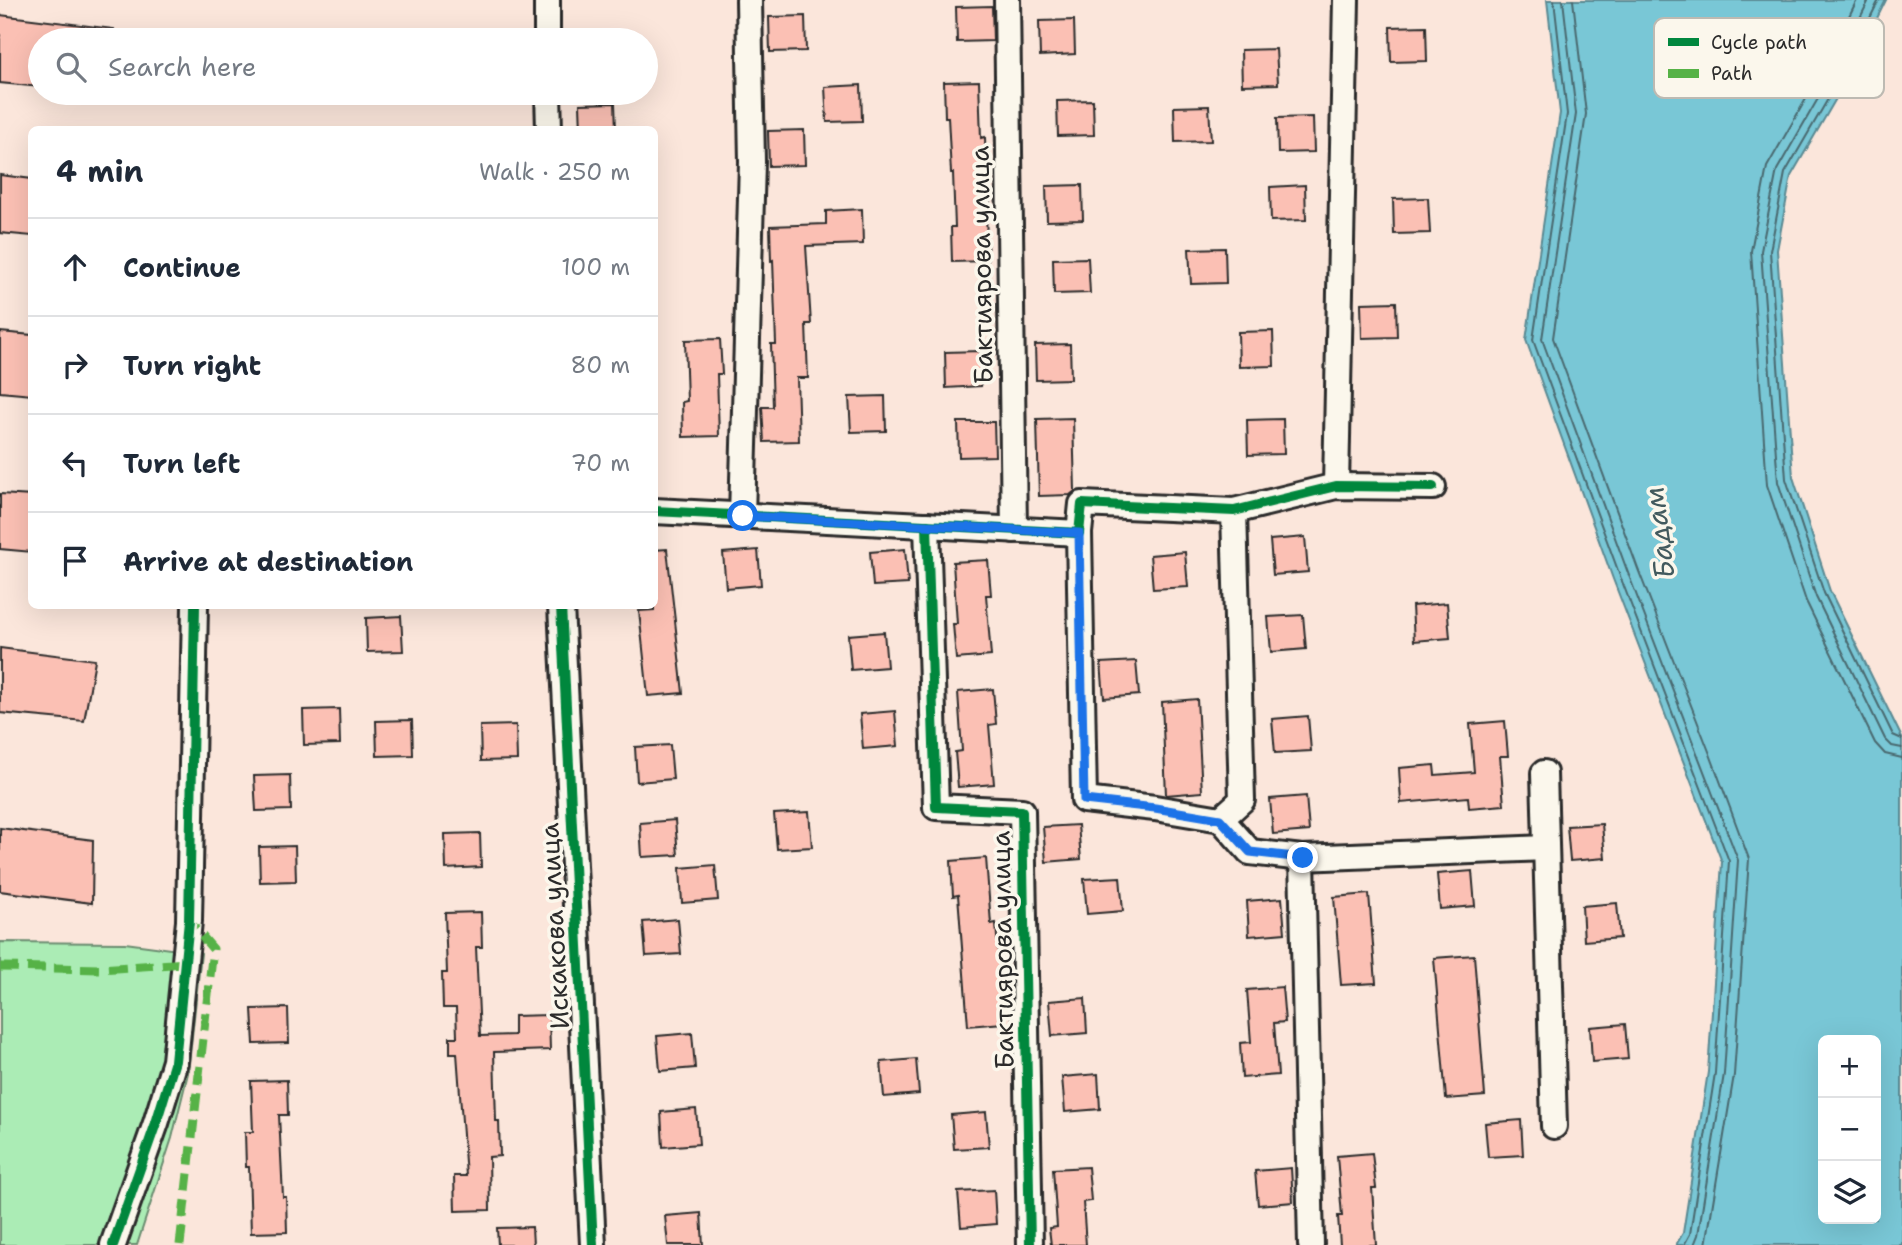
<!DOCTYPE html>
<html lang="en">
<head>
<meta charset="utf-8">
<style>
	body { margin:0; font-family:"Shantell Sans",sans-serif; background:#f6f6f7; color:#1f2937 }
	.controls { position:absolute; right:21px; bottom:21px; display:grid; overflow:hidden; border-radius:10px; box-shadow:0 7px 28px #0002 }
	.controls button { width:63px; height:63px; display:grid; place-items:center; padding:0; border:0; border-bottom:2px solid #e0e1e3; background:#fff; color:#1f2937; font:35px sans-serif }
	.stop { position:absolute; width:21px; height:21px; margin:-16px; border:5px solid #1a73e8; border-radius:50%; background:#fff }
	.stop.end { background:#1a73e8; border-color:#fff; box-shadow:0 2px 7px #0008 }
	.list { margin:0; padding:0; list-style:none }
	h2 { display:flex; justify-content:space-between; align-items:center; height:91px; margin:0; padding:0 28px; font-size:30px }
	h2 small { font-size:23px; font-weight:400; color:#747a83 }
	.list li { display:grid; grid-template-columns:46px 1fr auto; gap:21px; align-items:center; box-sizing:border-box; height:98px; padding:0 28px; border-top:2px solid #e0e1e3 }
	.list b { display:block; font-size:26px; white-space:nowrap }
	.list em { font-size:23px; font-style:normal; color:#747a83 }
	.icon { flex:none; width:38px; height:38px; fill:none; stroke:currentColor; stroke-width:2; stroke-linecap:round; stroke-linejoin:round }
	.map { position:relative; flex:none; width:1902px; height:1245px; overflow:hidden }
	.search { position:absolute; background:#fff; box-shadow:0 7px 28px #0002; left:28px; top:28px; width:630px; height:77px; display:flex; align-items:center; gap:18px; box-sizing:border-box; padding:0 24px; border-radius:38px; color:#747a83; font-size:26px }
	.panel { position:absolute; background:#fff; box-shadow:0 7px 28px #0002; left:28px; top:126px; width:630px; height:483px; border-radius:10px }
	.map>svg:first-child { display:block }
	.green { fill:#abecb5; stroke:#6b8c70; stroke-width:2 }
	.water { fill:#79c7d6; stroke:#5a8992; stroke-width:2; fill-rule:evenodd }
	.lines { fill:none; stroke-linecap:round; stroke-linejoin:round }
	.shore { stroke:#4a696f; stroke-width:2 }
	.building { fill:#fbc0b4; stroke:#2b2b2b; stroke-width:2 }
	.street-casing { stroke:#2b2b2b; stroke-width:30 }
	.street { stroke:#fbf7ec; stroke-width:24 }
	.quiet { stroke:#56b246; stroke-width:9; stroke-dasharray:18 9; stroke-linecap:butt }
	.cycleway-casing { stroke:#fbf7ec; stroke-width:15 }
	.cycleway { stroke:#00873e; stroke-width:10 }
	.route { stroke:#1a73e8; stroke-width:9 }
	.labels { text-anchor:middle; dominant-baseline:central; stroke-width:7; stroke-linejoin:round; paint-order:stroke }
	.street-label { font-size:26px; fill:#2b2b2b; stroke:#fbf7ec }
	.water-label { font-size:28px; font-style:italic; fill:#425a5e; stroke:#fbf7ec }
	.key { fill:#fbf7ec; stroke:#bdbab2; stroke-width:2 }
	.key-label { font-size:19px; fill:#2b2b2b }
</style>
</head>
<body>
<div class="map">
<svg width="1902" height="1245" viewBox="0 0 1902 1245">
	<rect width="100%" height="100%" fill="#fbe6db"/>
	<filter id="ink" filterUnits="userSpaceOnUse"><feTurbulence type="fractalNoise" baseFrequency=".0143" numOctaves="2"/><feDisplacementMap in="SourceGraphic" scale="14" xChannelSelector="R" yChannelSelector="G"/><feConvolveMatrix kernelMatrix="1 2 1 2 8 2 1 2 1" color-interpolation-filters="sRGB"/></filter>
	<g filter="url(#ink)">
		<path class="green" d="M 0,942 L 125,943 L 201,953 L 188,1073 L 172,1138 L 137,1245 L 0,1245 Z"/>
		<path class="water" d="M 1547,0 L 1886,0 L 1845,83 L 1791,176 L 1777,250 L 1793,477 L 1830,591 L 1902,738 L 1902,1245 L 1676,1245 L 1683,1233 L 1708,1072 L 1722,862 L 1613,579 L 1526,340 L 1560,113 ZM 1823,1040 L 1876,1040 L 1876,1219 L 1823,1219 Z"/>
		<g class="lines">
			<g class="shore">
				<path d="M 1554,0 L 1567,114 L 1533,340 L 1620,576 L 1729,861 L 1715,1073 L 1690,1234 L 1684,1245"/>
				<path d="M 1563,0 L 1576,114 L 1542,339 L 1628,573 L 1738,860 L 1724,1074 L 1698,1235 L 1694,1245"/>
				<path d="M 1573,0 L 1586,114 L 1553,338 L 1638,569 L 1710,754 L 1749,859 L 1734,1075 L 1706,1245"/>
				<path d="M 1857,0 L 1822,71 L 1767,167 L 1751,251 L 1767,485 L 1806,601 L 1875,743 L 1885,754 L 1902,758"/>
				<path d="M 1869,0 L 1831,76 L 1777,170 L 1761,251 L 1778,482 L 1816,597 L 1885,739 L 1892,746 L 1902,748"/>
				<path d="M 1879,0 L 1839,80 L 1785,173 L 1770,251 L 1786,479 L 1824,593 L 1893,735 L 1902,739"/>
			</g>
		</g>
		<g class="building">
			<path d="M 992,6 L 993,41 L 957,42 L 956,7 Z"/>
			<path d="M 0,15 L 114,29 L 113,40 L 40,40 L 40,87 L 0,83 Z"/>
			<path d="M 805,16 L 806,51 L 770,52 L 769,17 Z"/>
			<path d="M 1074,20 L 1075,54 L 1040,56 L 1039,21 Z"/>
			<path d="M 1426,26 L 1427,61 L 1391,62 L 1390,27 Z"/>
			<path d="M 1276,49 L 1278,84 L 1242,85 L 1241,50 Z"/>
			<path d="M 979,81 L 981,138 L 985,137 L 986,180 L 989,180 L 990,215 L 986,215 L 988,261 L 952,262 L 951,227 L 955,227 L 953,173 L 951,173 L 948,117 L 945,117 L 944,82 Z"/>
			<path d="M 861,85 L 862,121 L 827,122 L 825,87 Z"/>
			<path d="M 1093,100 L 1094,135 L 1058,136 L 1057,101 Z"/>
			<path d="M 615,103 L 616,130 L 581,130 L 580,104 Z"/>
			<path d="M 1209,106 L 1211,141 L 1175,142 L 1174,107 Z"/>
			<path d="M 1313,117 L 1314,152 L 1278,153 L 1277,118 Z"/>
			<path d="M 804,130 L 805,165 L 769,166 L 768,131 Z"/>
			<path d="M 0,175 L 32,179 L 32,236 L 0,233 Z"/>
			<path d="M 1082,185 L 1083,220 L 1047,221 L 1046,186 Z"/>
			<path d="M 1305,185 L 1306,220 L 1271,221 L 1270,187 Z"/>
			<path d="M 1428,198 L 1430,233 L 1394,234 L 1393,199 Z"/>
			<path d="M 862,209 L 863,244 L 806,246 L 811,324 L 806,324 L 808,378 L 797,378 L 799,441 L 764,442 L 762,407 L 773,407 L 771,344 L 776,344 L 773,260 L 771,261 L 770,226 L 826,224 L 826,211 Z"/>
			<path d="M 1225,248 L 1226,283 L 1191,284 L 1189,249 Z"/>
			<path d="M 1088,258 L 1090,293 L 1054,294 L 1053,259 Z"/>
			<path d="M 1396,302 L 1397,337 L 1362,338 L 1361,303 Z"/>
			<path d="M 1273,331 L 1274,366 L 1239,367 L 1238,332 Z"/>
			<path d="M 0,332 L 32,335 L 32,395 L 0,392 Z"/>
			<path d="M 720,339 L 722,374 L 717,374 L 719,436 L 683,437 L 682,402 L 687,401 L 685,340 Z"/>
			<path d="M 1070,344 L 1071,379 L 1036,380 L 1035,345 Z"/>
			<path d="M 980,351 L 981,386 L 946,388 L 945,352 Z"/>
			<path d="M 885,396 L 886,431 L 851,432 L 849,397 Z"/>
			<path d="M 1073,418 L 1075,491 L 1070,495 L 1039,496 L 1037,419 Z"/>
			<path d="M 1283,419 L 1284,454 L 1248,455 L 1247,420 Z"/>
			<path d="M 958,422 L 994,422 L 995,456 L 959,457 Z"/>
			<path d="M 0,494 L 32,496 L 32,552 L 0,549 Z"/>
			<path d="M 1305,537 L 1308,572 L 1273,575 L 1270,540 Z"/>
			<path d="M 667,549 L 683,693 L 648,696 L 639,611 L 654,610 L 654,550 Z"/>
			<path d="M 905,549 L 908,584 L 873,586 L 870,552 Z"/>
			<path d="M 758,550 L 761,585 L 726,588 L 723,553 Z"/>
			<path d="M 1185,552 L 1188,587 L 1153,589 L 1150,555 Z"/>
			<path d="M 988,560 L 991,595 L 986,595 L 991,656 L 956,659 L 953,624 L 957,624 L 953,562 Z"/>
			<path d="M 1447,603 L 1450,638 L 1414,641 L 1412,606 Z"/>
			<path d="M 1303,615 L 1306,649 L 1271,652 L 1268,617 Z"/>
			<path d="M 401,616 L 403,651 L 367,652 L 366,618 Z"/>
			<path d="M 884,632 L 887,667 L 851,670 L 848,635 Z"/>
			<path d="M 0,648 L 95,660 L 84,721 L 0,713 Z"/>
			<path d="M 1136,661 L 1139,695 L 1104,698 L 1101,663 Z"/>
			<path d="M 993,689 L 996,724 L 989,725 L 994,784 L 958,787 L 955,752 L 962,751 L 958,692 Z"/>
			<path d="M 1197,699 L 1202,792 L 1166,795 L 1162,702 Z"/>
			<path d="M 339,709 L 340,744 L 304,745 L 303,710 Z"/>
			<path d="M 895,711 L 898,746 L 863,749 L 860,714 Z"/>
			<path d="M 1308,716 L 1311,751 L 1275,753 L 1272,719 Z"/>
			<path d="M 412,720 L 413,755 L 377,756 L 376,721 Z"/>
			<path d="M 1505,721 L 1508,756 L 1500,756 L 1504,805 L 1469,808 L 1468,797 L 1401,803 L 1399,768 L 1434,765 L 1435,775 L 1474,772 L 1470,724 Z"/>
			<path d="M 516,725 L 517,760 L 481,761 L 480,726 Z"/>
			<path d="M 670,745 L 673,779 L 637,782 L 635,747 Z"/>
			<path d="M 290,775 L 291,810 L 256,811 L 254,776 Z"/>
			<path d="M 1306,796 L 1309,831 L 1273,834 L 1270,799 Z"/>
			<path d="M 809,812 L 812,847 L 777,849 L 774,814 Z"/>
			<path d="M 675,820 L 678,855 L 642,857 L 640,823 Z"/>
			<path d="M 1602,824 L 1605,858 L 1570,861 L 1567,826 Z"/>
			<path d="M 1078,825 L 1081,859 L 1046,862 L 1043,827 Z"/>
			<path d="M 0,828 L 93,840 L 92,903 L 0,891 Z"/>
			<path d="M 480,833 L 481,867 L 446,869 L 445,834 Z"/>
			<path d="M 295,846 L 296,881 L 260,882 L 259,847 Z"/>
			<path d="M 986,858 L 991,924 L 996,923 L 1003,1023 L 968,1026 L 958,895 L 953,896 L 951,861 Z"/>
			<path d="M 715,865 L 718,900 L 682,903 L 680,868 Z"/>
			<path d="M 1472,871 L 1475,906 L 1440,909 L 1437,874 Z"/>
			<path d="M 1120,877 L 1123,911 L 1087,914 L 1084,879 Z"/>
			<path d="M 1369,894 L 1376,983 L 1341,985 L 1334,897 Z"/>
			<path d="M 1282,898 L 1285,933 L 1249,936 L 1247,901 Z"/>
			<path d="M 1617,903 L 1620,938 L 1584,941 L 1582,906 Z"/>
			<path d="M 481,912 L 482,947 L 476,947 L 480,1036 L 514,1035 L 514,1016 L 549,1015 L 550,1050 L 494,1052 L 496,1121 L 499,1121 L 500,1156 L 489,1157 L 490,1210 L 455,1211 L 454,1176 L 466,1176 L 457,1053 L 450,1053 L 450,1037 L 457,1037 L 456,1008 L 443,1008 L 442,973 L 447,973 L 445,913 Z"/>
			<path d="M 678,919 L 681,954 L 646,956 L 643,922 Z"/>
			<path d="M 1474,955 L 1485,1096 L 1446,1099 L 1434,958 Z"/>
			<path d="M 1282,987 L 1285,1022 L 1274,1023 L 1278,1075 L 1242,1078 L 1240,1043 L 1251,1042 L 1247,990 Z"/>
			<path d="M 1085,998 L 1087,1033 L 1052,1036 L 1049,1001 Z"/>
			<path d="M 288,1008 L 289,1043 L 254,1044 L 252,1009 Z"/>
			<path d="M 1625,1024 L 1628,1059 L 1592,1062 L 1590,1027 Z"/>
			<path d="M 692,1033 L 695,1068 L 660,1071 L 657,1036 Z"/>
			<path d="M 916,1059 L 919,1094 L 884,1097 L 881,1062 Z"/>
			<path d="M 1098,1074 L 1100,1109 L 1065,1112 L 1062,1077 Z"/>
			<path d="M 287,1080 L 288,1115 L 279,1115 L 283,1197 L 286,1197 L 287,1232 L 251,1233 L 249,1167 L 246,1167 L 245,1132 L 253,1132 L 251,1081 Z"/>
			<path d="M 696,1109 L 699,1144 L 663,1147 L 661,1112 Z"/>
			<path d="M 986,1112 L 989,1147 L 954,1149 L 951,1115 Z"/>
			<path d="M 1521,1120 L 1523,1155 L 1488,1157 L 1485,1123 Z"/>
			<path d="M 1372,1153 L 1376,1188 L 1372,1188 L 1376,1245 L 1340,1245 L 1338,1216 L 1342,1216 L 1337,1156 Z"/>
			<path d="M 1088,1167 L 1091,1201 L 1083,1202 L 1086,1245 L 1051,1245 L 1049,1228 L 1057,1227 L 1053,1169 Z"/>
			<path d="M 1291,1168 L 1293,1202 L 1258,1205 L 1255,1171 Z"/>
			<path d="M 994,1190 L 996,1224 L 961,1227 L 958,1192 Z"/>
			<path d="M 701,1213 L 703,1245 L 668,1245 L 665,1216 Z"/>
			<path d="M 532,1227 L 533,1245 L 498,1245 L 497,1228 Z"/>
		</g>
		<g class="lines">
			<g class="street-casing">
				<g id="street">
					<path d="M 547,0 L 547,40"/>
					<path d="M 1007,0 L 1014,530"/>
					<path d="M 548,93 L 549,130"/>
					<path d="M 1336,486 L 1346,0"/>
					<path d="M 654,511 L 1079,533 L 1082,504 L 1234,511 L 1336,486 L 1433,487"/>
					<path d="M 742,516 L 752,162 L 749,0"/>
					<path d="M 927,525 L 936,807 L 1022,811 L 1030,1245"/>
					<path d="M 1079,533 L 1084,800 L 1155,808 L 1221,819 L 1250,852 L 1302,858 L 1546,848"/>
					<path d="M 561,606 L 593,1245"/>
					<path d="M 1544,773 L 1554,1126"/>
					<path d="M 1221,819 L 1242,800 L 1234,511"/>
					<path d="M 1302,858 L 1311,1245"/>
					<path d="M 113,1245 L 156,1123 L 175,1061 L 189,921 L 195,606"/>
				</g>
			</g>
			<use href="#street" class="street"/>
			<g class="quiet">
				<path d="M 0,967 L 101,969 L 185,963"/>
				<path d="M 180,1245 L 213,949 L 189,921"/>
			</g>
			<g class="cycleway-casing">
				<g id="cycleway">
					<path d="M 654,511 L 1079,533 L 1082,504 L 1234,511 L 1336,486 L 1433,487"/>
					<path d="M 927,525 L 936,807 L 1022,811 L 1030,1245"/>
					<path d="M 561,606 L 593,1245"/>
					<path d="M 113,1245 L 156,1123 L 175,1061 L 189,921 L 195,606"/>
				</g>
			</g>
			<use href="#cycleway" class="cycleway"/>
		</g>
	</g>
	<g class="lines" filter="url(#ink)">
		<path class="route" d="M 743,516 L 1079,533 L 1084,800 L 1155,808 L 1220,819 L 1250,852 L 1303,858"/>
	</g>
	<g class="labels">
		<g class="street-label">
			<text transform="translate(981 265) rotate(-91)">Бактиярова улица</text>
			<text transform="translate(554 926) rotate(-93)">Искакова улица</text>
			<text transform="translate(1002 950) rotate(-91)">Бактиярова улица</text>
		</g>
		<g class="water-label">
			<text transform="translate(1659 533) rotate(-97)">Бадам</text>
		</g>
	</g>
	<rect x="1654" y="18" width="230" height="80" rx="10" class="key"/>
	<rect x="1668" y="38" width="31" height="8" fill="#00873e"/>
	<rect x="1668" y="69" width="31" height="9" fill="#56b246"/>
	<g class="key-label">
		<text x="1711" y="49">Cycle path</text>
		<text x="1711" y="80">Path</text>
	</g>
</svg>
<div class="controls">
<button>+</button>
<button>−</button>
<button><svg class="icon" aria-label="layers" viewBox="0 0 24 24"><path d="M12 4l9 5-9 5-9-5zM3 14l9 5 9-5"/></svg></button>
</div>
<div class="stop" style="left:743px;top:516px"></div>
<div class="stop end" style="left:1303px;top:858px"></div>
<div class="search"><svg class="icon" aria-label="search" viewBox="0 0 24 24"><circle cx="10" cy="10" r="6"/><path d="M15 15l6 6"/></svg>Search here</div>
<section class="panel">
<h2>4 min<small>Walk · 250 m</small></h2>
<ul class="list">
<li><svg class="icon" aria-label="ahead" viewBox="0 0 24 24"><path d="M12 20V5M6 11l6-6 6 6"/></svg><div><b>Continue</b></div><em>100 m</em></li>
<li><svg class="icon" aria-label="right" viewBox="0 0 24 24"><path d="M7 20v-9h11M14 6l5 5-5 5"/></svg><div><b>Turn right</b></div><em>80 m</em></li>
<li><svg class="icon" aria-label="left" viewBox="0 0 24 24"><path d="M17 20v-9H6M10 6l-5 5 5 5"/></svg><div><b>Turn left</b></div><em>70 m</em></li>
<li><svg class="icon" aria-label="arrive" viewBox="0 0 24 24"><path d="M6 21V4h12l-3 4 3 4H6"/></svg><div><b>Arrive at destination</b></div></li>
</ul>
</section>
</div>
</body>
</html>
